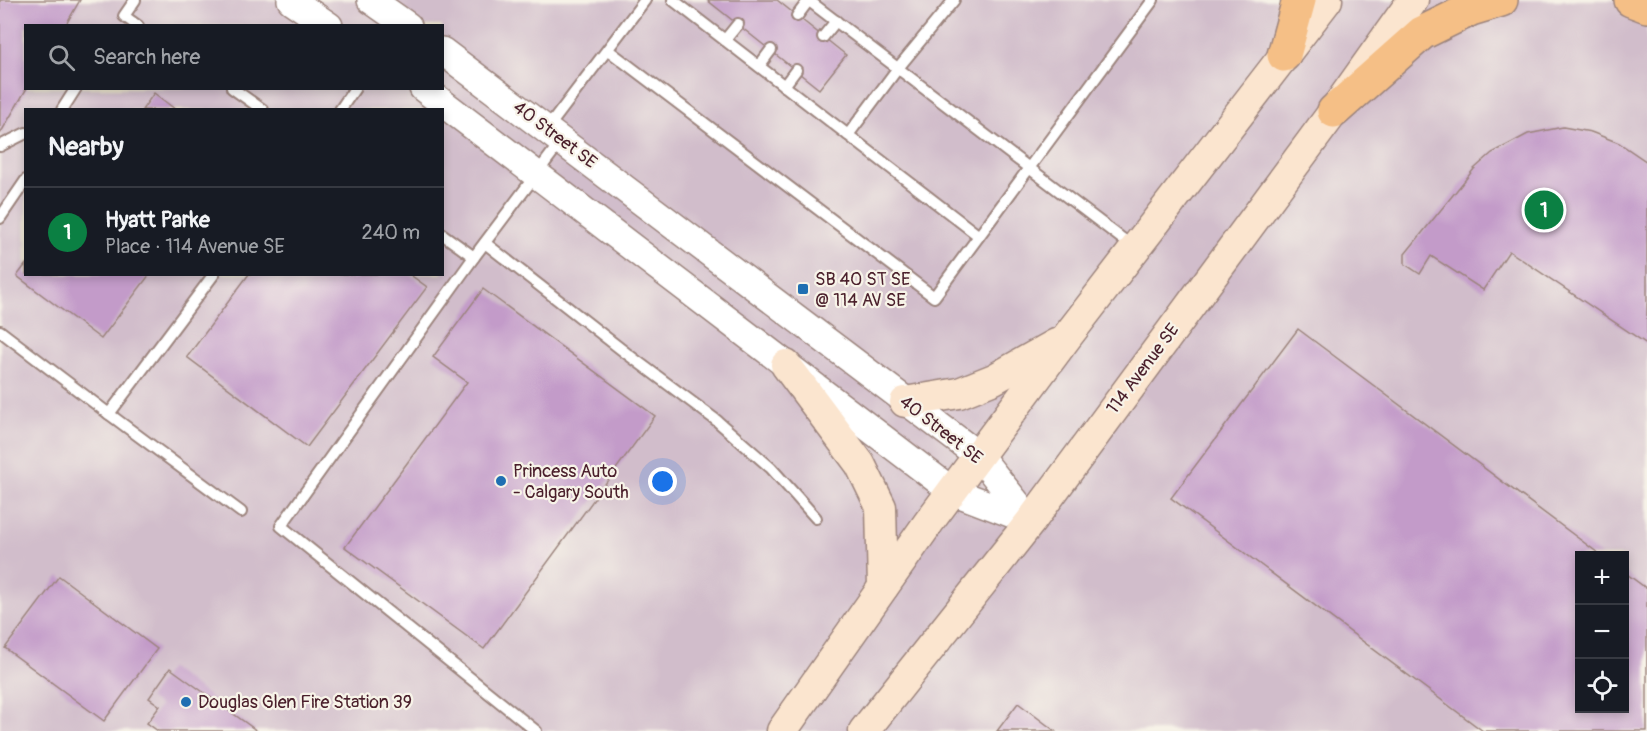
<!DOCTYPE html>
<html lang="en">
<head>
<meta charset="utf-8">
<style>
	body { margin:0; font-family:Pangolin,sans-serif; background:#242831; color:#f1f3f6 }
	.controls { position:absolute; right:18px; bottom:18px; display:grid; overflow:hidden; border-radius:0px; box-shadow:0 3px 9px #0003 }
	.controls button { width:54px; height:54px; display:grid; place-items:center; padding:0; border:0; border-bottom:2px solid #363941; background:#171b24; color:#f1f3f6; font:30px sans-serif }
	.you { position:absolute; left:663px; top:482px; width:21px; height:21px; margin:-15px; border:4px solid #fff; border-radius:50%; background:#1a73e8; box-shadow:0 0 0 9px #1a73e833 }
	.badge { display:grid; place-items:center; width:39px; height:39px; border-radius:50%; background:#0b8043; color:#fff; font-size:20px; font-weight:700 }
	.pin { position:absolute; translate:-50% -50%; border:3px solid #fff; box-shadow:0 2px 6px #0006 }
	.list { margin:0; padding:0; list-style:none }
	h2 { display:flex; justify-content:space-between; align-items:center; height:78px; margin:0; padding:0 24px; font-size:26px }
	h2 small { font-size:20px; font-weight:400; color:#9ea1a6 }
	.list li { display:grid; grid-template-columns:39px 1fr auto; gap:18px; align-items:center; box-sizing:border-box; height:90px; padding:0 24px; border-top:2px solid #363941 }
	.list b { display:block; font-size:22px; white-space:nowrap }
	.list p { margin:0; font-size:20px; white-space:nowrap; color:#9ea1a6 }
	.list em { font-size:20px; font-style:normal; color:#9ea1a6 }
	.icon { flex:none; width:33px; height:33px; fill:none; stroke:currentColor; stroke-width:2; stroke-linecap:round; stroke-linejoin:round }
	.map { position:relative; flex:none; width:1647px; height:731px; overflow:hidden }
	.search { position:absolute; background:#171b24; box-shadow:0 3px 9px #0003; left:24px; top:24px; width:420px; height:66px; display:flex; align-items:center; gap:15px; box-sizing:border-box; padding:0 21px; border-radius:0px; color:#9ea1a6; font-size:22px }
	.panel { position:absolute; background:#171b24; box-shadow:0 3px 9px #0003; left:24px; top:108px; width:420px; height:168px; border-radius:0px }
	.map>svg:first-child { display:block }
	.industrial { fill:#d1bdcb; fill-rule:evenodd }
	.building { fill:#c39bc9 }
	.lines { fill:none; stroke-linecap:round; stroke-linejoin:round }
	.service-casing { stroke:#9c847d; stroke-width:14 }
	.tertiary-casing { stroke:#9c847d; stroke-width:30 }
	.secondary-casing { stroke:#9c847d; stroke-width:33 }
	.primary-casing { stroke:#9c847d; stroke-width:36 }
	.service { stroke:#fff; stroke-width:10 }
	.tertiary { stroke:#fff; stroke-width:27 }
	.secondary { stroke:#fbe5cf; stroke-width:30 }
	.primary { stroke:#f5bf86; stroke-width:33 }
	.poi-dot { fill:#1f6fb2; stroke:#f7f3e8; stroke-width:2 }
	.labels { text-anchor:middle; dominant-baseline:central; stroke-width:4.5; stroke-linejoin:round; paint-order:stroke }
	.street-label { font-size:18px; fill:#4a1f2b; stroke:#f7f3e8 }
	.poi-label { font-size:18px; fill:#4a1f2b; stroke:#f7f3e8; text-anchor:start }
</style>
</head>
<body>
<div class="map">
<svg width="1647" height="731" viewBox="0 0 1647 731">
	<rect width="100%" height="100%" fill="#f7f3e8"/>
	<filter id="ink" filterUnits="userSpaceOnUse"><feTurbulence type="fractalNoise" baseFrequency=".0167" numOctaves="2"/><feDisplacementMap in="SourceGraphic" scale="12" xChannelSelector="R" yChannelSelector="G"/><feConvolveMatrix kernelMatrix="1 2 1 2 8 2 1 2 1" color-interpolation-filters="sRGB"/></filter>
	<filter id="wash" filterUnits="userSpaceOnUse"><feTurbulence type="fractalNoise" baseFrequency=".008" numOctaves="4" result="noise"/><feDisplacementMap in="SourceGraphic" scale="24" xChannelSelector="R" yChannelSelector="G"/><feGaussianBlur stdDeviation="1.35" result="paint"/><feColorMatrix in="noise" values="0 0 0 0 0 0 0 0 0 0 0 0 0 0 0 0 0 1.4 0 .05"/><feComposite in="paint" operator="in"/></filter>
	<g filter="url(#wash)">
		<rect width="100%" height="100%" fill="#efe8cf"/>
		<path class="industrial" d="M 0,0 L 1622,0 L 1647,18 L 1647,731 L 0,731 ZM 26,26 L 442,26 L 442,88 L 26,88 ZM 26,110 L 442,110 L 442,274 L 26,274 ZM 1580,556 L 1624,556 L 1624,708 L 1580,708 Z"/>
		<g id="blocks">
			<g class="building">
				<path d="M 0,0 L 80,0 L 65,26 L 26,26 L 26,88 L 27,88 L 0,134 Z"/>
				<path d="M 707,0 L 777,0 L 846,55 L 819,89 Z"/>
				<path d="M 154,93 L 176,110 L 142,110 Z"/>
				<path d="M 1563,127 L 1591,132 L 1619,143 L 1647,162 L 1647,344 L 1509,251 L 1483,290 L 1431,256 L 1420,274 L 1405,264 L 1405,254 L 1474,169 L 1492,153 L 1528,134 Z"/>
				<path d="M 26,264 L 26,274 L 150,274 L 101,339 L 17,276 Z"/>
				<path d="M 249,274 L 409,274 L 427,287 L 307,447 L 187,357 Z"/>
				<path d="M 483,289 L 655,416 L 484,649 L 345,547 L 467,382 L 433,357 Z"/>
				<path d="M 1298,329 L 1602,556 L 1580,556 L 1580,708 L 1624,708 L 1624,572 L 1647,589 L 1647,731 L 1483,731 L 1171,498 Z"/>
				<path d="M 59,576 L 157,649 L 104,721 L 5,648 Z"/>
				<path d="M 170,668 L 257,731 L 158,731 L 147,723 L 160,706 L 149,698 Z"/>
				<path d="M 1018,703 L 1055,731 L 997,731 Z"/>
			</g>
		</g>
	</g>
	<g filter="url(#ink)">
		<use href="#blocks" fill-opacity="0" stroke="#9c847d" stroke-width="1.5"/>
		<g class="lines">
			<g class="service-casing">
				<g id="service">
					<path d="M 135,0 L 124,16 L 138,26"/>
					<path d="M 673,0 L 979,236"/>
					<path d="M 808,0 L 1133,247"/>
					<path d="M 797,16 L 809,0"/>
					<path d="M 823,37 L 836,21"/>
					<path d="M 725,40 L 738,24"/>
					<path d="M 608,50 L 934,297 L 1153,0"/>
					<path d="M 759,66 L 771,50"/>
					<path d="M 784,86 L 796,70"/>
					<path d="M 232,88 L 263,110"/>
					<path d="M 62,110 L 76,88"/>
					<path d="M 340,110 L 355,88"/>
					<path d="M 547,129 L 645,0"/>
					<path d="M 848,135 L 898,68 L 954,0"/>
					<path d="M 0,146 L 26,133"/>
					<path d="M 0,218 L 26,180"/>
					<path d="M 442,234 L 474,257"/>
					<path d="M 485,243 L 626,353 L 716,420 L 771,468 L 816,518"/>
					<path d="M 0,331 L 109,414 L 214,274"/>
					<path d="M 109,414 L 241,512"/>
					<path d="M 536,731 L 281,526 L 474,257 L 562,140"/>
				</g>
			</g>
			<g class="tertiary-casing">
				<g id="tertiary">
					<path d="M 291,0 L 329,26"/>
					<path d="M 371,0 L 408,26"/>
					<path d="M 442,51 L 979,456 L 1031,521"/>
					<path d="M 423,88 L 952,491 L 1031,521"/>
				</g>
			</g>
			<g class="secondary-casing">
				<g id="secondary">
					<path d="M 786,365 L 860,464 L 881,507 L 883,587"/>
					<path d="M 905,402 L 959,393 L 994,379 L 1056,344"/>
					<path d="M 782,731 L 929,522 L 1066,338 L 1327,0"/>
					<path d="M 864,731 L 1031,521 L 1334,111 L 1413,0"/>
				</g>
			</g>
			<g class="primary-casing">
				<g id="primary">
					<path d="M 1631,0 L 1647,6"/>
					<path d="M 1284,55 L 1299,0"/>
					<path d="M 1334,111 L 1422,33 L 1471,9 L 1501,0"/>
				</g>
			</g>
			<use href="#service" class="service"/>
			<use href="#tertiary" class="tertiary"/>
			<use href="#secondary" class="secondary"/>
			<use href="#primary" class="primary"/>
		</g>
	</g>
	<g class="poi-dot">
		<rect x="797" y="283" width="12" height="12" rx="3"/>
		<circle cx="501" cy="481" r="6"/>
		<circle cx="186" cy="702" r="6"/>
	</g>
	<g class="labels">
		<g class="street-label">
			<text transform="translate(555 135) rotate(37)">40 Street SE</text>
			<text transform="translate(1143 369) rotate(-53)">114 Avenue SE</text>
			<text transform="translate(941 430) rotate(38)">40 Street SE</text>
		</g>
		<g class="poi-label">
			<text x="815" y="279">SB 40 ST SE<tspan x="815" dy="21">@ 114 AV SE</tspan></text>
			<text x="513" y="471">Princess Auto<tspan x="513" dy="21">- Calgary South</tspan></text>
			<text x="198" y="702">Douglas Glen Fire Station 39</text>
		</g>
	</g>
</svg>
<div class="controls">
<button>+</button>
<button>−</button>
<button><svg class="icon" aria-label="locate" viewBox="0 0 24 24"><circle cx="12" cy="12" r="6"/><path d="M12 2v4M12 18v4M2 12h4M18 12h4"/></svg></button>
</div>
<div class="you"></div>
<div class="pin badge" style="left:1544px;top:210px">1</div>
<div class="search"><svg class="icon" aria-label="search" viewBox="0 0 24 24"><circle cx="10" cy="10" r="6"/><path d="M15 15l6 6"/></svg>Search here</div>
<section class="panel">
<h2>Nearby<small></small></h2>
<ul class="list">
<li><span class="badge">1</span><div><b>Hyatt Parke</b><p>Place · 114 Avenue SE</p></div><em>240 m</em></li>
</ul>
</section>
</div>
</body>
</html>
